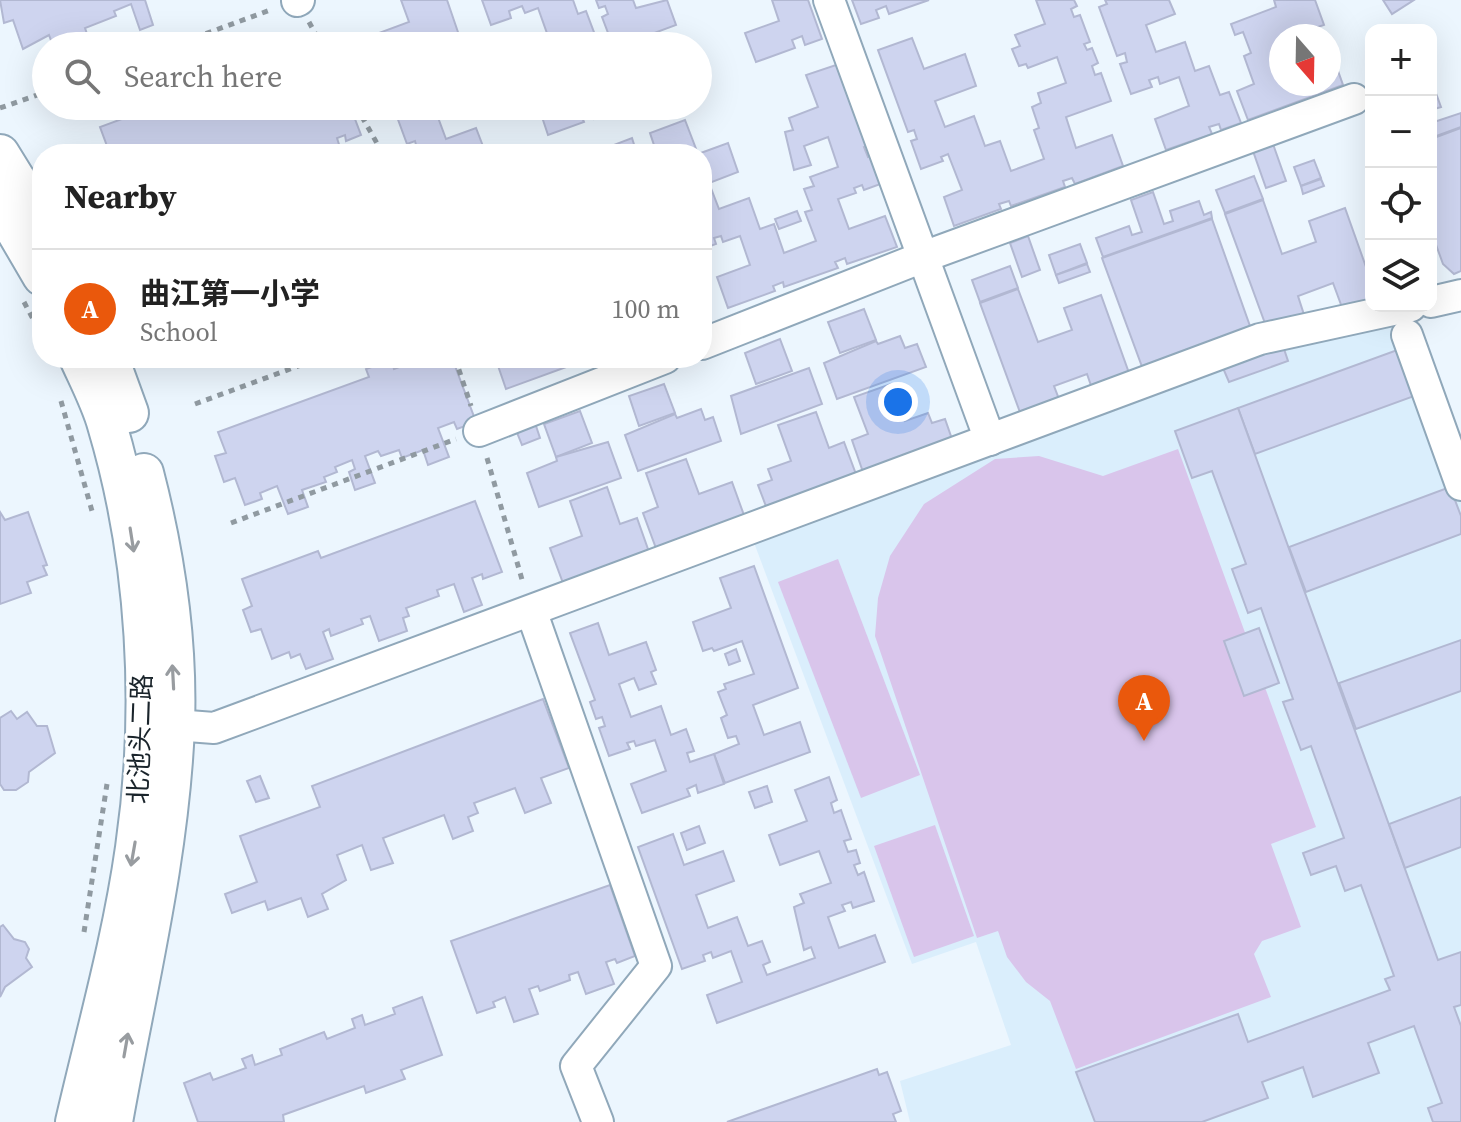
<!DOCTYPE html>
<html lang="en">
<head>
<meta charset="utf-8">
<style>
	body { margin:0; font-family:"Source Serif 4","Noto Sans SC",serif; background:#f2f2f2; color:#222 }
	.controls { position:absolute; right:24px; top:24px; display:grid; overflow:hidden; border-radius:16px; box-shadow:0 8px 32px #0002 }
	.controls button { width:72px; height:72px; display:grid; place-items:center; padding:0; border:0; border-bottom:2px solid #e0e0e0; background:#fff; color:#222; font:40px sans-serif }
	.compass { position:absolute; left:1269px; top:24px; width:72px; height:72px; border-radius:50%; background:#fff; box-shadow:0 8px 32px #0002; rotate:160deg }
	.you { position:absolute; left:898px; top:402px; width:28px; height:28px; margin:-20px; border:6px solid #fff; border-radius:50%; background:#1a73e8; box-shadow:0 0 0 12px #1a73e833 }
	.badge { display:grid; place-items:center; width:52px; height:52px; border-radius:50%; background:#ea580c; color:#fff; font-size:26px; font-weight:700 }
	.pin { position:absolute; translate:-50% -66px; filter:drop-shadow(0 2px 4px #0008) }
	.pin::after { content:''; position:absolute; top:42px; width:28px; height:24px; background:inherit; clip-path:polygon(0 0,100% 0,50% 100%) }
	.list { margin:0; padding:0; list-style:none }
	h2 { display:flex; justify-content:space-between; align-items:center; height:104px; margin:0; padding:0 32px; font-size:34px }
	h2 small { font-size:26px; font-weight:400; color:#767676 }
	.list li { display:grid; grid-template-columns:52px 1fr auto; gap:24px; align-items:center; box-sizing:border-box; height:120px; padding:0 32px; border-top:2px solid #e0e0e0 }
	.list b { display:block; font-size:30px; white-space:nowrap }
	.list p { margin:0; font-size:26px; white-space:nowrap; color:#767676 }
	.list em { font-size:26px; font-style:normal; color:#767676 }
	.icon { flex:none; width:44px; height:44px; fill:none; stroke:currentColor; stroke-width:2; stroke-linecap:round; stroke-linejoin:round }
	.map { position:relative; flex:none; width:1461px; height:1122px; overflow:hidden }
	.search { position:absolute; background:#fff; box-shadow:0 8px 32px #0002; left:32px; top:32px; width:680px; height:88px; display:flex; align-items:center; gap:20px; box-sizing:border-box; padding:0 28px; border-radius:44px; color:#767676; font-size:30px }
	.panel { position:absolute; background:#fff; box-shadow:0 8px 32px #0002; left:32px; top:144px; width:680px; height:224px; border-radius:32px }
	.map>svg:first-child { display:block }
	.built { fill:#daeefc }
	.green { fill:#d9c5eb }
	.building { fill:#ced4ef; stroke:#b2b8d2; stroke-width:2 }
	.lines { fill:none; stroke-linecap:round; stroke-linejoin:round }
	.minor-casing { stroke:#90a8ba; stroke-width:34 }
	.major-casing { stroke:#90a8ba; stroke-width:42 }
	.path { stroke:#909aa1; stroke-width:5; stroke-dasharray:6 6; stroke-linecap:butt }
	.minor { stroke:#fff; stroke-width:30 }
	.major { stroke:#fff; stroke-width:38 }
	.oneway { stroke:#989ca0 }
	.labels { text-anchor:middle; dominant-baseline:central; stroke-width:6; stroke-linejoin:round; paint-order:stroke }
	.street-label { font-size:26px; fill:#1a242b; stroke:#fff }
</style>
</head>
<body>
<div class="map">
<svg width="1461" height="1122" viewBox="0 0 1461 1122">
	<rect width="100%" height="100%" fill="#ecf6fe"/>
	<path class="built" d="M 1413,315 L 1461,444 L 1461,1122 L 910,1122 L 900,1081 L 1011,1045 L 976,942 L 912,964 L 753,540 L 1359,317 Z"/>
	<g class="green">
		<path d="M 1178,449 L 1316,827 L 1271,844 L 1301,927 L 1262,941 L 1254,954 L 1271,997 L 1076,1069 L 1050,1001 L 1026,982 L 1007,957 L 998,931 L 977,938 L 875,636 L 878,598 L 890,556 L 924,504 L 995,459 L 1039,456 L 1103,476 Z"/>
		<path d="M 838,559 L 920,775 L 861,798 L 778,582 Z"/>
		<path d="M 935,825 L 974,936 L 914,957 L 874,846 Z"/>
	</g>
	<g class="building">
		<path d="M 0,0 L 145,0 L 153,25 L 140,30 L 131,4 L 114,11 L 116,16 L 85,28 L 87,34 L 79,37 L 82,46 L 53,46 L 49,35 L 23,49 L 13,20 L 4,23 Z"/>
		<path d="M 401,0 L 447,0 L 460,38 L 442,44 L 439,37 L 426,41 L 427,46 L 371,46 L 368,37 L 409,22 Z"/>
		<path d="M 482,0 L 573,0 L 578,14 L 586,11 L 595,35 L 587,38 L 590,46 L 529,46 L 549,39 L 538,8 L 525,13 L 522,6 L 509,11 L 511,18 L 491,25 Z"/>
		<path d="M 596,0 L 633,0 L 636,8 L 667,0 L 676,25 L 646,36 L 650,46 L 613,46 L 602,17 L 608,14 L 605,6 L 599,8 Z"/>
		<path d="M 772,0 L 808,0 L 822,39 L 805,45 L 802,36 L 792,40 L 795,48 L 756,62 L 745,33 L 779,21 Z"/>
		<path d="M 852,0 L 929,0 L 889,14 L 886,6 L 876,10 L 879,18 L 861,24 Z"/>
		<path d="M 1036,0 L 1074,0 L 1077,6 L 1071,9 L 1074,17 L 1080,15 L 1090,42 L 1084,44 L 1087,50 L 1092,48 L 1098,63 L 1092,66 L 1095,75 L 1101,73 L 1111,101 L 1066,117 L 1076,148 L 1112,135 L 1123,166 L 1075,184 L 1072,178 L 1063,181 L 1065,187 L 1011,206 L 1009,201 L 999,204 L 1001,209 L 954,226 L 944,197 L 962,190 L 948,154 L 941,157 L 943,161 L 921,169 L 911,141 L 917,139 L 914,130 L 908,132 L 878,50 L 912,38 L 924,69 L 965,54 L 976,86 L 935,101 L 945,127 L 974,116 L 985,146 L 1000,141 L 1011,171 L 1044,159 L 1034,130 L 1039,128 L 1032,107 L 1041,103 L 1038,93 L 1066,83 L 1057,57 L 1028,68 L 1026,64 L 1019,66 L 1012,49 L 1020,46 L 1015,35 L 1045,24 Z"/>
		<path d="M 1105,0 L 1169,0 L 1175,14 L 1146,25 L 1156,52 L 1185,42 L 1195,71 L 1209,66 L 1220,95 L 1229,92 L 1241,123 L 1221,130 L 1219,124 L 1209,127 L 1212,134 L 1166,150 L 1155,119 L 1189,106 L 1179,77 L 1160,84 L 1158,77 L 1149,80 L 1152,87 L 1131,94 L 1120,64 L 1127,62 L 1125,53 L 1117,56 L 1099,7 L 1107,4 Z"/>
		<path d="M 1274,0 L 1315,0 L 1324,25 L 1309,30 L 1311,36 L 1281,36 L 1281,84 L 1329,84 L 1329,55 L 1332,54 L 1343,85 L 1248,120 L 1237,91 L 1254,84 L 1244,56 L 1251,53 L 1243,32 L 1235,35 L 1231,24 L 1276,7 Z"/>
		<path d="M 1383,0 L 1414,0 L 1392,14 Z"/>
		<path d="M 842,63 L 872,144 L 864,147 L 868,157 L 876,154 L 886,182 L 864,190 L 862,185 L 854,188 L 856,193 L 838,199 L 849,229 L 885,216 L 897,247 L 847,264 L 845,258 L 835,262 L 838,268 L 784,287 L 783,282 L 773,286 L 775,291 L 728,308 L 717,277 L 750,265 L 740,236 L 723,242 L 721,236 L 714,238 L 716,244 L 702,249 L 702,154 L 698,154 L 728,143 L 738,172 L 709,183 L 719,209 L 749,198 L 760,229 L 774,224 L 784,253 L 816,241 L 805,212 L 812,210 L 804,189 L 814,186 L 810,177 L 838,167 L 828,137 L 804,146 L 811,165 L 794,170 L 785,132 L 793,130 L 789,118 L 818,107 L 806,75 Z"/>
		<path d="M 1433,85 L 1441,107 L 1431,110 L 1431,86 Z"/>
		<path d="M 157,106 L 350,106 L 361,135 L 346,141 L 345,135 L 337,138 L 342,154 L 110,154 L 100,127 Z"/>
		<path d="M 393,106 L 451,106 L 436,112 L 446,139 L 476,128 L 486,154 L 412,154 L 418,152 L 415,141 L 407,144 Z"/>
		<path d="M 545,106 L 611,106 L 613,112 L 594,119 L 591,111 L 581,115 L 584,122 L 548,135 L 539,108 Z"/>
		<path d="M 1461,113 L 1461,127 L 1431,138 L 1431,123 Z"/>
		<path d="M 685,120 L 698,154 L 657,154 L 650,133 Z"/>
		<path d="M 1461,128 L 1461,271 L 1454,274 L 1443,264 L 1431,231 L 1431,139 Z"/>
		<path d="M 632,138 L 637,154 L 599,154 L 598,151 Z"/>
		<path d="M 1273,144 L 1286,181 L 1266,188 L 1253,151 Z"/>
		<path d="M 1314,160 L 1321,178 L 1301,186 L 1294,167 Z"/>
		<path d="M 1254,176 L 1263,199 L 1225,213 L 1216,190 Z"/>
		<path d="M 1321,179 L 1324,186 L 1303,194 L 1301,186 Z"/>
		<path d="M 1153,192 L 1164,224 L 1173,221 L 1170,211 L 1199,201 L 1204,215 L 1211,212 L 1212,218 L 1103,257 L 1096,238 L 1129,226 L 1132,235 L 1142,232 L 1131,200 Z"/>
		<path d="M 1263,200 L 1282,254 L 1316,242 L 1309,221 L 1345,208 L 1371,281 L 1371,300 L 1343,310 L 1333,283 L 1298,296 L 1307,324 L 1270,337 L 1225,214 Z"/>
		<path d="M 797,211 L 801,221 L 779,229 L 775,219 Z"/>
		<path d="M 1212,219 L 1256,343 L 1148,383 L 1102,258 Z"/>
		<path d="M 1028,236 L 1040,270 L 1022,277 L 1010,243 Z"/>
		<path d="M 1080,244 L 1087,263 L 1056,275 L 1049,255 Z"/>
		<path d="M 1087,264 L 1090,272 L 1059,283 L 1056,275 Z"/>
		<path d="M 1010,266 L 1018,288 L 980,302 L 972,280 Z"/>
		<path d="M 1018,289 L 1038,342 L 1072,330 L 1064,308 L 1101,295 L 1134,387 L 1096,400 L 1087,374 L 1054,386 L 1064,412 L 1025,426 L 980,303 Z"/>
		<path d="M 864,309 L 876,340 L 840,353 L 828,322 Z"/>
		<path d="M 900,336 L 905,348 L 917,344 L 926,367 L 837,399 L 824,363 L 876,341 L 878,344 Z"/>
		<path d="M 780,339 L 792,371 L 756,384 L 745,353 Z"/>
		<path d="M 1283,346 L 1288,361 L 1229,382 L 1223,368 Z"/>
		<path d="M 1400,349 L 1417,395 L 1255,454 L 1238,408 Z"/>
		<path d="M 229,358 L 256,358 L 233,366 Z"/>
		<path d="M 424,358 L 452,358 L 476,422 L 457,429 L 454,422 L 438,428 L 449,457 L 428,465 L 423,450 L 402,458 L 399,450 L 381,456 L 378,451 L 365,456 L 375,483 L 355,490 L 349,472 L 355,469 L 352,460 L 335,467 L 337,472 L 324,477 L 326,482 L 302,490 L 308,507 L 288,514 L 277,486 L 260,493 L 262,499 L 245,505 L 235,478 L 224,482 L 215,456 L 226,453 L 218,432 L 369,377 L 366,369 L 391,360 L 394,369 Z"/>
		<path d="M 502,358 L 591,358 L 506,389 L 496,360 Z"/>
		<path d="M 809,368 L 822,404 L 741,434 L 731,396 Z"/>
		<path d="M 664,384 L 675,413 L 639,426 L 629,396 Z"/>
		<path d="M 891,384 L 905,421 L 928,413 L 932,423 L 945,419 L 953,442 L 864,475 L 852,440 L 868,434 L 854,397 Z"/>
		<path d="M 1238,408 L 1438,960 L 1461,952 L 1461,1005 L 1454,1007 L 1461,1026 L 1461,1122 L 1433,1122 L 1428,1108 L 1442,1103 L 1414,1026 L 1368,1043 L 1379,1073 L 1313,1097 L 1303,1067 L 1262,1082 L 1268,1098 L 1202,1122 L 1095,1122 L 1076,1072 L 1238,1014 L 1248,1042 L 1390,990 L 1385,979 L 1394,976 L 1361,885 L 1345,891 L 1336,866 L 1311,875 L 1303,853 L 1344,838 L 1311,746 L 1301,750 L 1283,702 L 1293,699 L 1261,608 L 1248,613 L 1232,569 L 1246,564 L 1212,471 L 1192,478 L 1175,431 Z"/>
		<path d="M 701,409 L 705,420 L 713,417 L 721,441 L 638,471 L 625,435 L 675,414 L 677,418 Z"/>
		<path d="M 580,411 L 592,443 L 556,457 L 544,424 Z"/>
		<path d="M 816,412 L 829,448 L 844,442 L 857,477 L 767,509 L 758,485 L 772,480 L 768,469 L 791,461 L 778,425 Z"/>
		<path d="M 535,423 L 540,438 L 522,445 L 516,430 Z"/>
		<path d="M 608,442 L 621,478 L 539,507 L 527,473 L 557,461 L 556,457 Z"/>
		<path d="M 686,459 L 699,494 L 732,482 L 745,518 L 657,551 L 643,513 L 658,507 L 646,473 Z"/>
		<path d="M 607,487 L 620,524 L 637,518 L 649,552 L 563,583 L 550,548 L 582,536 L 570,501 Z"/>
		<path d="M 1450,487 L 1461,516 L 1461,534 L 1306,592 L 1289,547 Z"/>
		<path d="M 475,501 L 502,572 L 483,579 L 482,574 L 472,578 L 482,605 L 464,612 L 454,584 L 437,590 L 439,596 L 406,608 L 409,616 L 403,618 L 407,631 L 379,641 L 370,616 L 361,619 L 363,624 L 331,636 L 329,629 L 323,632 L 333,659 L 306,669 L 300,654 L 291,658 L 289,652 L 272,659 L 261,629 L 251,632 L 243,610 L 252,606 L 242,579 L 318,551 L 321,558 Z"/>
		<path d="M 0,512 L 5,520 L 28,512 L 47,565 L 43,566 L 47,575 L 27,582 L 31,593 L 0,604 Z"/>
		<path d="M 754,566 L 798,688 L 753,705 L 764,735 L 800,722 L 810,752 L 725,783 L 714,754 L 739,744 L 736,736 L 728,738 L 721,718 L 727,715 L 718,692 L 726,689 L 724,684 L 754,674 L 742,641 L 714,651 L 712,648 L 703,651 L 693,622 L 731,608 L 720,578 Z"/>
		<path d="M 598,623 L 609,655 L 646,642 L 656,670 L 651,672 L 656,684 L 639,690 L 634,678 L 619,684 L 631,717 L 661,706 L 671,735 L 686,729 L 694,751 L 687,753 L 690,762 L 714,754 L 724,784 L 698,793 L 696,785 L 687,789 L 690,796 L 642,813 L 631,784 L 666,771 L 655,740 L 636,746 L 634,741 L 627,743 L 630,749 L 609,756 L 599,728 L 605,726 L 602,717 L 596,719 L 590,702 L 595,700 L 570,633 Z"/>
		<path d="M 1259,628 L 1279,683 L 1244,696 L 1224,641 Z"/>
		<path d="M 1461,640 L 1461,691 L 1356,729 L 1339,683 Z"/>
		<path d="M 736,649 L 740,661 L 729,665 L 725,654 Z"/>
		<path d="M 543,699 L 569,768 L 541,778 L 551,803 L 525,813 L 515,788 L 474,803 L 478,813 L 468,817 L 473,831 L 453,839 L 444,815 L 383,838 L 393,863 L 371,870 L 362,845 L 337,855 L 346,880 L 322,894 L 328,909 L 308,917 L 301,898 L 268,910 L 265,901 L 232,913 L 225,894 L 257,882 L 240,836 L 320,807 L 312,786 Z"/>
		<path d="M 11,711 L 17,719 L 27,712 L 37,726 L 47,726 L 55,753 L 29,772 L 28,782 L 16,790 L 4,790 L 0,784 L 0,718 Z"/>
		<path d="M 260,776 L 269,798 L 256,802 L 247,781 Z"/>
		<path d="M 829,777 L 837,800 L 831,803 L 834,813 L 841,810 L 851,839 L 844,841 L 848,852 L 856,850 L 860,863 L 854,865 L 858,875 L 864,872 L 874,901 L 853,908 L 851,902 L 842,905 L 845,911 L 828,917 L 839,948 L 875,935 L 885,962 L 717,1023 L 707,995 L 742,982 L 731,951 L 713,958 L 711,952 L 703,955 L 705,961 L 682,969 L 638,847 L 673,834 L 684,865 L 723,851 L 734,881 L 696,895 L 708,928 L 737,917 L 748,946 L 762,941 L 770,962 L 763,965 L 767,975 L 815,958 L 811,947 L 804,950 L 794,907 L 804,903 L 800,894 L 831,883 L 819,851 L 780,865 L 769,835 L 807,821 L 795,790 Z"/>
		<path d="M 767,786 L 772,802 L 755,808 L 749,792 Z"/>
		<path d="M 1461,797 L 1461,847 L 1405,868 L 1389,824 Z"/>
		<path d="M 699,826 L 705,843 L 687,850 L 681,833 Z"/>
		<path d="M 610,885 L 635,956 L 617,963 L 615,959 L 606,962 L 614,984 L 586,994 L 578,972 L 569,975 L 570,980 L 540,991 L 538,986 L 529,989 L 538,1014 L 514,1022 L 505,997 L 493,1002 L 495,1007 L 477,1013 L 451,941 Z"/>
		<path d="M 3,925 L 14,939 L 25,942 L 29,949 L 26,958 L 32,967 L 5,987 L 0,997 L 0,927 Z"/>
		<path d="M 422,997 L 442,1055 L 401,1070 L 405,1079 L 366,1093 L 364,1086 L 283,1115 L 284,1122 L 198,1122 L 184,1083 L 210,1073 L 213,1080 L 246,1068 L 242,1059 L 252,1055 L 255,1065 L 282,1055 L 280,1049 L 324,1032 L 327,1039 L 355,1028 L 352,1019 L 362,1015 L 365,1025 L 395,1014 L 393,1008 Z"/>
		<path d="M 877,1069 L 879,1075 L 887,1072 L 901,1111 L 893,1114 L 896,1122 L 727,1122 Z"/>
	</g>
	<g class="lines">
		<g class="minor-casing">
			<g id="minor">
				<path d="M 829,0 L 990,440"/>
				<path d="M 297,1 L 299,0"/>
				<path d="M 1431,302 L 1461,295"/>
				<path d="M 1407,335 L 1461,485"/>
				<path d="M 702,344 L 923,257 L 1354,99"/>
				<path d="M 479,431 L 665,358"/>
				<path d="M 532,613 L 656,966 L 576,1066 L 598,1122"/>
				<path d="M 175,725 L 214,728 L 1260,339 L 1411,306"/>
			</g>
		</g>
		<g class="major-casing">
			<g id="major">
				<path d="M 0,154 L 42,222"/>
				<path d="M 0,204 L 42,276"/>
				<path d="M 109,358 L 129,413"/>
				<path d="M 75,1122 C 96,1031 122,940 135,848 C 155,710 147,559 107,425 C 101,403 89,380 79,358"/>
				<path d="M 113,1122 C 136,991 170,858 175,725 C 178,641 165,554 144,473"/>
			</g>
		</g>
		<g class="path">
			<path d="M 309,22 L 322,46"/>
			<path d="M 172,46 L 273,9"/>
			<path d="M 356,106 L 383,154"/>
			<path d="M 0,108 L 46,92"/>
			<path d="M 24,302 L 42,336"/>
			<path d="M 455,358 L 471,406"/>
			<path d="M 61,401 L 92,511"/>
			<path d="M 195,404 L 320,358"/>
			<path d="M 487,458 L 523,583"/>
			<path d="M 231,523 L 456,439"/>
			<path d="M 84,932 L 107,784"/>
		</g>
		<use href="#minor" class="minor"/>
		<use href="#major" class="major"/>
	</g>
	<defs><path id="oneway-shaft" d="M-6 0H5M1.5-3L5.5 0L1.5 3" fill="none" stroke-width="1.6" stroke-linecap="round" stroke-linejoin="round" transform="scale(2)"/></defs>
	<g class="oneway">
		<use href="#oneway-shaft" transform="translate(132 540) rotate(81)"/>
		<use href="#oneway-shaft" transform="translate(173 677) rotate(-93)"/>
		<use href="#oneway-shaft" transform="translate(133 854) rotate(100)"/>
		<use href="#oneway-shaft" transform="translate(126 1045) rotate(-80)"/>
	</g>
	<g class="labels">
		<g class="street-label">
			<text transform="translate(140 739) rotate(-88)">北池头二路</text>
		</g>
	</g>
</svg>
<div class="controls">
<button>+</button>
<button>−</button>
<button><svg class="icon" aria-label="locate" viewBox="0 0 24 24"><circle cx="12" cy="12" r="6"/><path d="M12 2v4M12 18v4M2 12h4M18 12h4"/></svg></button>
<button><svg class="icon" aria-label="layers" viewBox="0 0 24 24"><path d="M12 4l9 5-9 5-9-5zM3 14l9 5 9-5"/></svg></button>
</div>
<svg class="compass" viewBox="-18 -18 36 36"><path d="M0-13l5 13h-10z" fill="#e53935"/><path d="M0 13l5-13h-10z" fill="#767676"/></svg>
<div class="you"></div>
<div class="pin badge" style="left:1144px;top:741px">A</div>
<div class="search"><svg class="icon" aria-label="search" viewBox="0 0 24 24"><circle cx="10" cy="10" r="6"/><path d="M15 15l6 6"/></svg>Search here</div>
<section class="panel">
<h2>Nearby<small></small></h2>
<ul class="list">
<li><span class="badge">A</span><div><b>曲江第一小学</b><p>School</p></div><em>100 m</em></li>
</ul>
</section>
</div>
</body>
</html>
